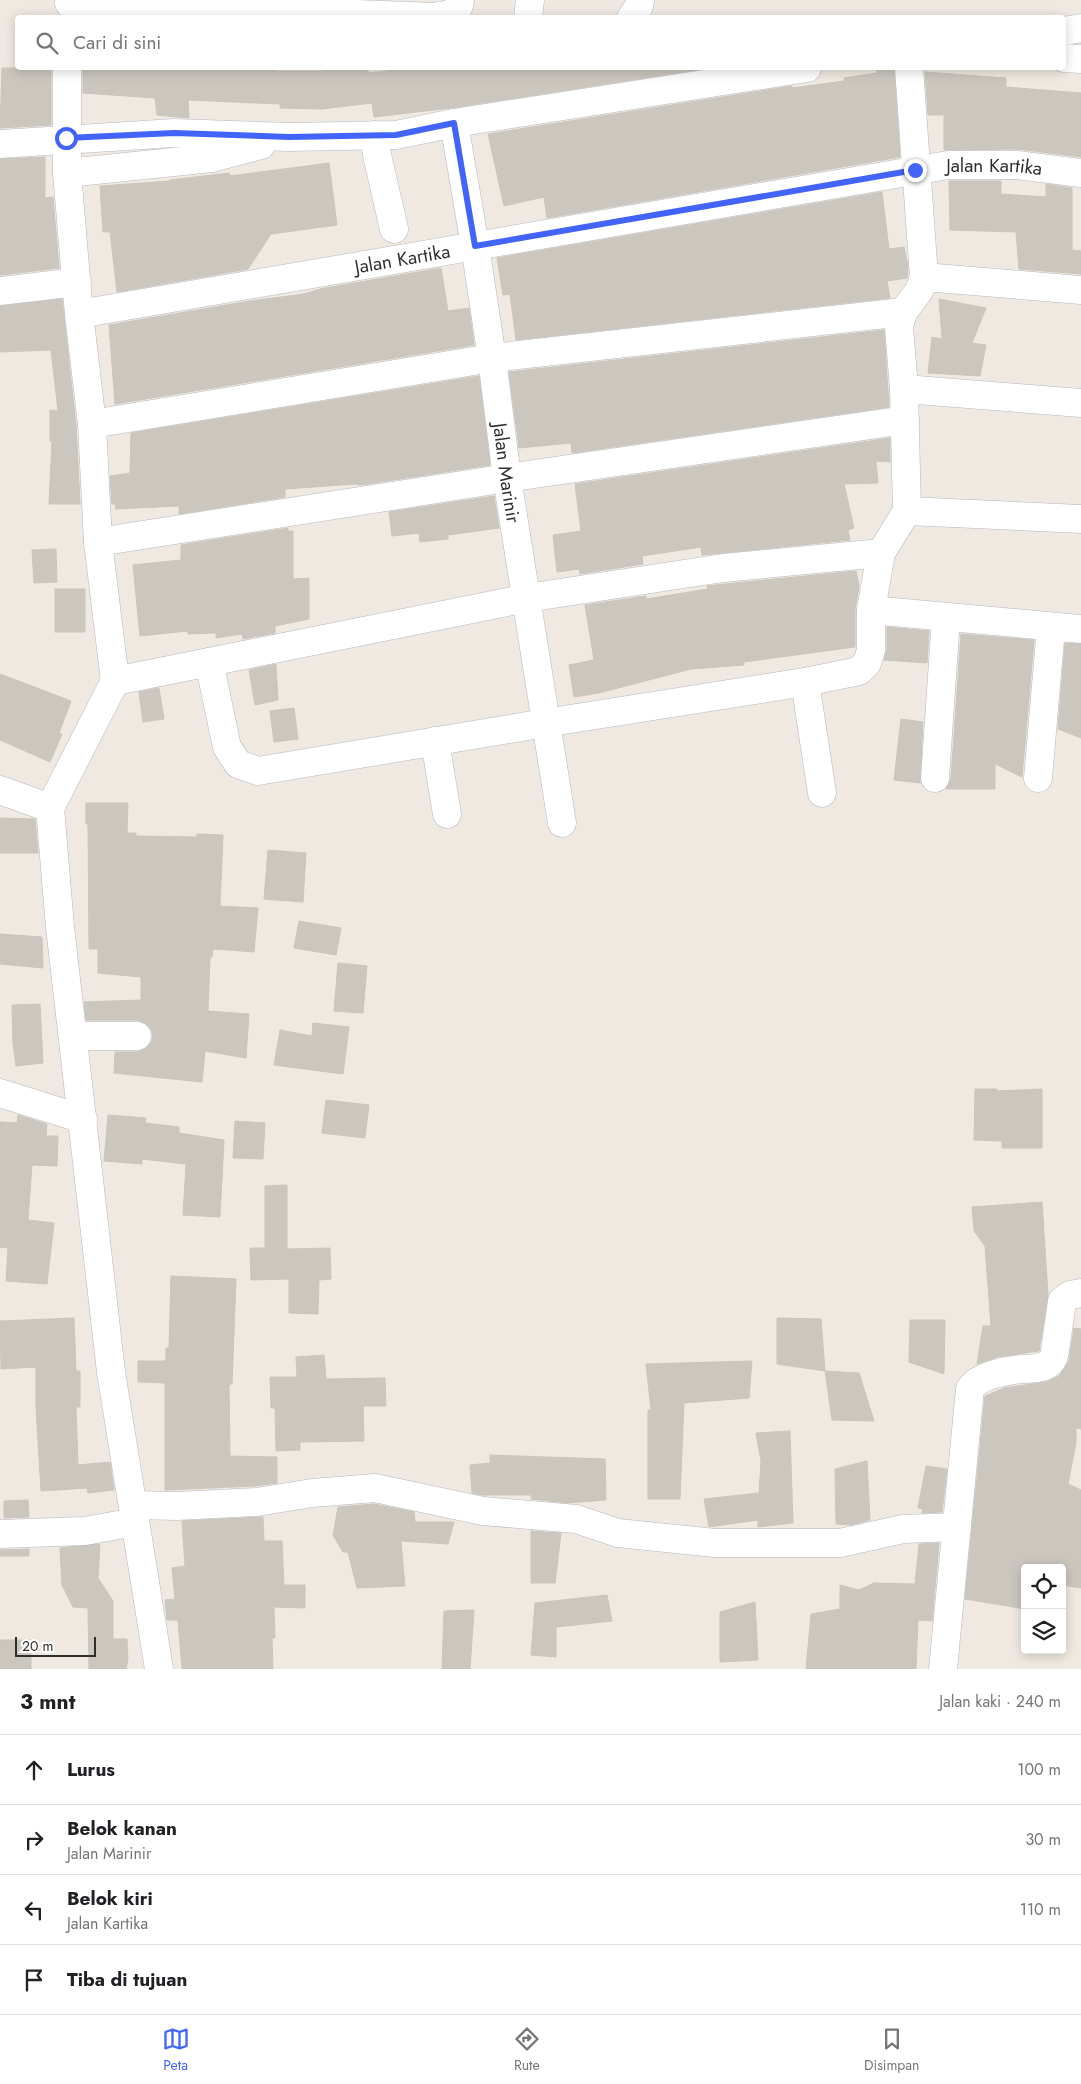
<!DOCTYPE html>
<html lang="id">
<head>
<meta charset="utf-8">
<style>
	body { margin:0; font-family:Jost,sans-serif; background:#f2f2f2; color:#202124 }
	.controls { position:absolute; right:15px; bottom:15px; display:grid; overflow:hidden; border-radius:5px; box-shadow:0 2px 12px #0003 }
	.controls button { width:45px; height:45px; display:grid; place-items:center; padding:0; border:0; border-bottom:1px solid #e0e0e0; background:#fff; color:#202124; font:25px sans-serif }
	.scale { position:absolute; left:15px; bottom:12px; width:81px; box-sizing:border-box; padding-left:5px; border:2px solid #2e2e2e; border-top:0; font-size:14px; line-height:18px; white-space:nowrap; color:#2e2e2e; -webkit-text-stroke:4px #fff; paint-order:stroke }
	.stop { position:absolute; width:15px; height:15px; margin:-11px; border:4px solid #4264fb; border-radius:50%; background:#fff }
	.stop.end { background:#4264fb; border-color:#fff; box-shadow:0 1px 5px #0008 }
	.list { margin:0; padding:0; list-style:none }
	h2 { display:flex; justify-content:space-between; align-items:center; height:65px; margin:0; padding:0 20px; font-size:21px }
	h2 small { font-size:16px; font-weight:400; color:#757577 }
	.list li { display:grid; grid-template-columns:32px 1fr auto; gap:15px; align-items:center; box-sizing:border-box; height:70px; padding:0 20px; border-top:1px solid #e0e0e0 }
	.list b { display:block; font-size:19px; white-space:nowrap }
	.list p { margin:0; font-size:16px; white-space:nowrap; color:#757577 }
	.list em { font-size:16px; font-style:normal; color:#757577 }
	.icon { flex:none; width:28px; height:28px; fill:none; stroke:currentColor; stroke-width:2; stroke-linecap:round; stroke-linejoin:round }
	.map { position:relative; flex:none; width:1081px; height:1669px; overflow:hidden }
	.search { position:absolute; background:#fff; box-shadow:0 2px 12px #0003; left:15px; right:15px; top:15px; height:55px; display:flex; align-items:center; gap:12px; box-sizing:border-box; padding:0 18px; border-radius:5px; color:#757577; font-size:19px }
	.sheet { height:345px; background:#fff }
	nav { display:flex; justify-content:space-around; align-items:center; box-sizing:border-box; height:70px; border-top:1px solid #e0e0e0; background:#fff; font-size:14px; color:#757577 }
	nav a { display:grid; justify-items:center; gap:2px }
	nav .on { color:#4264fb }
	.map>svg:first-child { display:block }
	.building { fill:#cbc7bf; stroke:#cbc5ba }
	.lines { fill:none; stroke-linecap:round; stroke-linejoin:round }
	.minor-casing { stroke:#b4b7c1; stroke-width:29 }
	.minor { stroke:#fff; stroke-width:28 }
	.route { stroke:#4264fb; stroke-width:6 }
	.labels { text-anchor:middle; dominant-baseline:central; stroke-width:5; stroke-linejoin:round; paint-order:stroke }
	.street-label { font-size:19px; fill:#2e2e2e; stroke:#fff }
</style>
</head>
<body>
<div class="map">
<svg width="1081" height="1669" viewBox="0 0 1081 1669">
	<rect width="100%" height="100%" fill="#efe9e1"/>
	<g class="building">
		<path d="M 2,68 L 51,68 L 51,125 L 0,128 Z"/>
		<path d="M 83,68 L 274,68 L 274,71 L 320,71 L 368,68 L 368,73 L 415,68 L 709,68 L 451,108 L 374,117 L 372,103 L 322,109 L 280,108 L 280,104 L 188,100 L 189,118 L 157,115 L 155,98 L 83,93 Z"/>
		<path d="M 877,68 L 894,68 L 900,157 L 547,218 L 544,197 L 504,206 L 488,134 L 792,86 L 792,88 L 844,81 L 844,78 L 877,73 Z"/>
		<path d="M 925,72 L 1006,78 L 1006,87 L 1081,93 L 1081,157 L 1017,149 L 944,150 L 944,115 L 928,115 Z"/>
		<path d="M 45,157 L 45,198 L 53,197 L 59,268 L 0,275 L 0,159 Z"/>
		<path d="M 329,163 L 337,225 L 271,234 L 248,269 L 117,292 L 110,232 L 103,232 L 100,186 L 170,181 L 170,180 L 229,173 L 230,176 Z"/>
		<path d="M 949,181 L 1001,181 L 1001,194 L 1046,197 L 1046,184 L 1072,188 L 1072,250 L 1081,251 L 1081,274 L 1019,269 L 1016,232 L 950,230 Z"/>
		<path d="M 882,192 L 889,249 L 904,247 L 908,266 L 907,278 L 887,281 L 890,298 L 516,340 L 510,294 L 503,295 L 497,258 Z"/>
		<path d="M 441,268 L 448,311 L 469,308 L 474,345 L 115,404 L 109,325 L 250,301 L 304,294 L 320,289 Z"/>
		<path d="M 62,299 L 76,425 L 80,504 L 49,504 L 52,441 L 50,441 L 50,410 L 58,411 L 51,350 L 0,352 L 0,306 Z"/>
		<path d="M 939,299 L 986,308 L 972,343 L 986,345 L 980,376 L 928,373 L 932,337 L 942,339 Z"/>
		<path d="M 884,330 L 889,407 L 572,453 L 571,443 L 519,448 L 509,372 Z"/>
		<path d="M 479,376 L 490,465 L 361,485 L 355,484 L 285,489 L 285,497 L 179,514 L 179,506 L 116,509 L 115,504 L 112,504 L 110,476 L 130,473 L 131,433 Z"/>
		<path d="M 890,438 L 890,462 L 876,461 L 878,483 L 844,484 L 854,528 L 848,530 L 850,540 L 702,555 L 701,547 L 642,556 L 643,564 L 580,574 L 579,569 L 557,572 L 553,535 L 581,531 L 575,484 Z"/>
		<path d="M 494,496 L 499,528 L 448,535 L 448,539 L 420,542 L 419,533 L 392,536 L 389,512 Z"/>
		<path d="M 288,528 L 288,531 L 293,531 L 293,579 L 309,578 L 309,619 L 275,626 L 275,633 L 243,639 L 242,634 L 216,638 L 216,633 L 188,634 L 188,631 L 140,636 L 133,565 L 181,560 L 181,545 Z"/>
		<path d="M 56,549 L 57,582 L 34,583 L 32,550 Z"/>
		<path d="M 856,571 L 859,586 L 855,610 L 855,647 L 744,662 L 744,665 L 691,669 L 599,693 L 574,697 L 569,665 L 594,660 L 585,605 L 646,596 L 646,599 L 708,589 L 707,586 L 725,584 Z"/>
		<rect x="55" y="589" width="30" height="43"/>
		<path d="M 887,627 L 929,631 L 927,663 L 884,660 L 887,650 Z"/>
		<path d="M 961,634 L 1034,640 L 1022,777 L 995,764 L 995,789 L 946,789 L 951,779 Z"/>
		<path d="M 1065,643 L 1081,644 L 1081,738 L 1058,729 Z"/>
		<path d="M 276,664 L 278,700 L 255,705 L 249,670 Z"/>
		<path d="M 0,674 L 71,701 L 59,733 L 62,734 L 50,762 L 0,740 Z"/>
		<path d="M 159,688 L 164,719 L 143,722 L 139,692 Z"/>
		<path d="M 294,708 L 298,739 L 274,742 L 270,711 Z"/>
		<path d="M 901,719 L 923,722 L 920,783 L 894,780 Z"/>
		<path d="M 86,803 L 128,803 L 127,833 L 136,833 L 136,836 L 197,837 L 197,834 L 223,835 L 220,906 L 258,908 L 254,952 L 213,949 L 212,957 L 210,957 L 208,1011 L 249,1014 L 246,1058 L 205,1051 L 202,1082 L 114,1073 L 115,1052 L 137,1052 L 145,1049 L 151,1043 L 153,1036 L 151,1029 L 145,1023 L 137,1020 L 86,1020 L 84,1002 L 141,1000 L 141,977 L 98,973 L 98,949 L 89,949 L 88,824 L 86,824 Z"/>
		<path d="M 0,818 L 35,819 L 38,853 L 0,853 Z"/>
		<path d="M 268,850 L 306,853 L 303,902 L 264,899 Z"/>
		<path d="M 299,921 L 341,928 L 336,955 L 294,948 Z"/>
		<path d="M 0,934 L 42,937 L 43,968 L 0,964 Z"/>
		<path d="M 338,963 L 367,966 L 363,1013 L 334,1011 Z"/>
		<path d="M 40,1004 L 43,1063 L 16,1066 L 13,1043 L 12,1005 Z"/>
		<path d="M 313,1023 L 349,1027 L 343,1074 L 274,1065 L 280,1030 L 312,1036 Z"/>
		<path d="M 975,1089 L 997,1089 L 997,1091 L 1042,1089 L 1042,1148 L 1002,1148 L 1002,1141 L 974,1140 Z"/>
		<path d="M 326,1100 L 369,1105 L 365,1138 L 322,1133 Z"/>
		<path d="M 18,1115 L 47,1124 L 46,1136 L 58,1136 L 57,1166 L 32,1165 L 28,1220 L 54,1223 L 47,1284 L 6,1281 L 8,1248 L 0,1247 L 0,1122 L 17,1123 Z"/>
		<path d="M 108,1115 L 146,1118 L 145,1123 L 179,1127 L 179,1133 L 224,1140 L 220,1217 L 183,1215 L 186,1164 L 142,1159 L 142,1164 L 104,1161 Z"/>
		<path d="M 235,1121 L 265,1123 L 263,1159 L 233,1158 Z"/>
		<path d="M 287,1185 L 287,1247 L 289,1249 L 330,1248 L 331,1279 L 319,1280 L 318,1314 L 289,1313 L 289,1279 L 251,1280 L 250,1248 L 265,1248 L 265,1186 Z"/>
		<path d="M 1042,1202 L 1048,1295 L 1039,1351 L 997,1357 L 977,1364 L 983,1326 L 991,1326 L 985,1246 L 974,1231 L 972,1207 Z"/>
		<path d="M 171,1276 L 236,1279 L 232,1384 L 229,1384 L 230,1456 L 277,1457 L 277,1483 L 255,1486 L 165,1490 L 165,1383 L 138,1382 L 138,1361 L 166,1361 L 166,1348 L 169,1348 Z"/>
		<path d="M 74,1318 L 76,1371 L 80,1371 L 80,1407 L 76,1407 L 78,1465 L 110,1462 L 114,1490 L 88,1493 L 87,1488 L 41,1491 L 36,1407 L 36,1367 L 1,1369 L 0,1321 Z"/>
		<path d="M 777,1318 L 821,1319 L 825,1371 L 777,1364 Z"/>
		<path d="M 910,1320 L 945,1320 L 944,1374 L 909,1362 Z"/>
		<path d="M 1074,1328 L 1081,1329 L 1081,1429 L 1076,1428 L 1076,1443 L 1068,1484 L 1081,1490 L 1081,1588 L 1062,1585 L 1062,1568 L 1025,1568 L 1025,1609 L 965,1599 L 985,1396 L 1004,1388 L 1046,1382 L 1059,1376 L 1069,1361 Z"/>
		<path d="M 324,1355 L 326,1379 L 385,1378 L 386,1406 L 363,1406 L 364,1441 L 300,1442 L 300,1450 L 276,1451 L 275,1408 L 271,1408 L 270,1377 L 297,1377 L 296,1357 Z"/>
		<path d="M 752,1361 L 749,1398 L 684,1403 L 680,1499 L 648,1499 L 648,1410 L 651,1410 L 646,1364 Z"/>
		<path d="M 825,1371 L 859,1373 L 874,1421 L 832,1420 Z"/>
		<path d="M 790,1431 L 793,1523 L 758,1527 L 758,1520 L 709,1527 L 704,1499 L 759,1493 L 761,1461 L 756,1433 Z"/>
		<path d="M 490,1455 L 605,1459 L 606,1500 L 568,1503 L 531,1499 L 531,1495 L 481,1495 L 472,1493 L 470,1465 L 490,1463 Z"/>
		<path d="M 867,1461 L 870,1520 L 851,1525 L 836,1524 L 835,1469 Z"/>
		<path d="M 926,1466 L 947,1469 L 942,1512 L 922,1513 L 923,1509 L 918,1508 Z"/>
		<path d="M 28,1500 L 29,1517 L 4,1518 L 4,1501 Z"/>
		<path d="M 374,1504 L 414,1512 L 415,1522 L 454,1522 L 448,1544 L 401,1541 L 405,1586 L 357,1588 L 348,1552 L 343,1552 L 333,1535 L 338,1507 Z"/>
		<path d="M 263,1517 L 264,1541 L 282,1541 L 284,1585 L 305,1585 L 305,1608 L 274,1607 L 275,1638 L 272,1638 L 273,1669 L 182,1669 L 178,1620 L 167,1620 L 165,1600 L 175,1599 L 172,1568 L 185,1566 L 182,1521 Z"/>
		<path d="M 531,1531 L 561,1533 L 555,1583 L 531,1583 Z"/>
		<path d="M 939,1543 L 932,1621 L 918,1620 L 916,1669 L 806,1669 L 811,1614 L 840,1609 L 840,1585 L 859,1590 L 874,1583 L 915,1584 L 919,1544 Z"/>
		<path d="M 100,1544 L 98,1578 L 113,1601 L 113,1639 L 127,1639 L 128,1660 L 126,1669 L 89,1669 L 88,1608 L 73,1607 L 62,1585 L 60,1548 Z"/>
		<path d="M 29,1549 L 29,1556 L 0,1556 L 0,1550 Z"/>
		<path d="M 607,1595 L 612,1621 L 556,1627 L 556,1657 L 531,1655 L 535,1603 Z"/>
		<path d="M 755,1602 L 758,1660 L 720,1662 L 720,1612 Z"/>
		<path d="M 474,1610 L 470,1669 L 442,1669 L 444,1611 Z"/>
		<rect x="0" y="1640" width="31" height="29"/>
	</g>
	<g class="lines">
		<g class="minor-casing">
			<g id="minor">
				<path d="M 69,3 L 435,17 C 447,15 459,14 460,0"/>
				<path d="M 528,18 L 530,0"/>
				<path d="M 631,18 L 639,6 L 640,0"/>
				<path d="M 1064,31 L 1081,28"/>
				<path d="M 1064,58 L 1081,59"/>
				<path d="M 67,68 L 67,173 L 79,314 L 92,424 L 98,542 L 115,681 L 50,808 L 60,927 L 111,1372 L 159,1669"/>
				<path id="s1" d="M 454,123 L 475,246 L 492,358 L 507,478 L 562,823"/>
				<path d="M 375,135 L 377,155 L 394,229"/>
				<path d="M 0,144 L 174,133 L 289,137 L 396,135 L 454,123 L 807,68"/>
				<path d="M 67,173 L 212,158 L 261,145"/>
				<path d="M 924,277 L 1081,290"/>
				<path d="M 0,291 L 77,282"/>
				<path id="s2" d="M 79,314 L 948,165 L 1017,165 L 1081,173"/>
				<path d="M 904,389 L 1081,403"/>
				<path d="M 92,424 L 492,358 L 903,312"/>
				<path d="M 907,511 L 1081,519"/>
				<path d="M 98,542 L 507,478 L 905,420"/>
				<path d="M 871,610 L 1081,629"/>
				<path d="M 209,662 L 227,747 L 238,764 L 258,771 L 545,723 L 805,682 L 859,671 L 867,663 L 871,650 L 871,610 L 881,553 L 907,511 L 904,389 L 899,327 L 903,312 L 919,291 L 924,277 L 909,68"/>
				<path d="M 115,681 L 527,598 L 723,568 L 881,553"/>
				<path d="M 805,682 L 822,793"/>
				<path d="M 435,741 L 447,814"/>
				<path d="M 935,778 L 946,618"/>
				<path d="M 1038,778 L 1051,628"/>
				<path d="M 0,790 L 50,808"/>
				<path d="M 73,1036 L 137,1036"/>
				<path d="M 0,1093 L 83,1119"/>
				<path d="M 133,1505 L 177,1506 L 257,1502 L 312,1493 L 375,1488 L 483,1511 L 576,1519 L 618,1533 L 715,1543 L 840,1543 L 903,1529 L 957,1527"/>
				<path d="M 0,1534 L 85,1531 L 135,1522"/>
				<path d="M 943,1669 L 970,1389 C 979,1375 1005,1371 1021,1369 C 1029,1369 1041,1369 1048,1364 C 1053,1361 1054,1357 1055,1351 L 1062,1301 L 1070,1295 L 1081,1293"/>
			</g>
		</g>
		<use href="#minor" class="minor"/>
	</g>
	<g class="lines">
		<path class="route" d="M 66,138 L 174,133 L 289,137 L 396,135 L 454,123 L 475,246 L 915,170"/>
	</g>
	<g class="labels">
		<g class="street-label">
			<text stroke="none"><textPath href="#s2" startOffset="928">Jalan Kartika</textPath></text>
			<text stroke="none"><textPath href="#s2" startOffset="328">Jalan Kartika</textPath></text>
			<text stroke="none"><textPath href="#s1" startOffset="354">Jalan Marinir</textPath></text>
		</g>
	</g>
</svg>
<div class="controls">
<button><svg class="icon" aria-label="locate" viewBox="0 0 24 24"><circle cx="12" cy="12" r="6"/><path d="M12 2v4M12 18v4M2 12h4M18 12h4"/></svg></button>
<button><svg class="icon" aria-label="layers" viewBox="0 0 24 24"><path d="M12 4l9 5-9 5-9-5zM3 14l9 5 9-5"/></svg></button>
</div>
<div class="scale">20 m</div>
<div class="stop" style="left:66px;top:138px"></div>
<div class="stop end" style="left:915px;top:170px"></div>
<div class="search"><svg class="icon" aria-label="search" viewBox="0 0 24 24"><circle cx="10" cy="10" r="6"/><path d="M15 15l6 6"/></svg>Cari di sini</div>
</div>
<section class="sheet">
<h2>3 mnt<small>Jalan kaki · 240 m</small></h2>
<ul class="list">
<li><svg class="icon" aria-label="ahead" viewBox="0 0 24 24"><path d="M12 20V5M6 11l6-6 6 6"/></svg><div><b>Lurus</b></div><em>100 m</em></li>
<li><svg class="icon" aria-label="right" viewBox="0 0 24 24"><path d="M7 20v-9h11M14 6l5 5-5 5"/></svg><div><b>Belok kanan</b><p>Jalan Marinir</p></div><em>30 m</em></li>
<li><svg class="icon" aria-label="left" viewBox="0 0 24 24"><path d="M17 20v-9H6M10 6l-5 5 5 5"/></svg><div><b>Belok kiri</b><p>Jalan Kartika</p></div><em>110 m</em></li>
<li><svg class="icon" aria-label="arrive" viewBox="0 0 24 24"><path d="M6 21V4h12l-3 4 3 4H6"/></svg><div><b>Tiba di tujuan</b></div></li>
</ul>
</section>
<nav>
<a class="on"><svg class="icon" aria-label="map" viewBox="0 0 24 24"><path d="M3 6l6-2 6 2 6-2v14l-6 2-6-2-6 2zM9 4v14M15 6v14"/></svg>Peta</a>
<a><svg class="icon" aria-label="directions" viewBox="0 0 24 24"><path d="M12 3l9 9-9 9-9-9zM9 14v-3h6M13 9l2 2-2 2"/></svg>Rute</a>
<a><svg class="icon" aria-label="saved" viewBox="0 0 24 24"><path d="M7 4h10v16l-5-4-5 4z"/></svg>Disimpan</a>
</nav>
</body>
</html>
